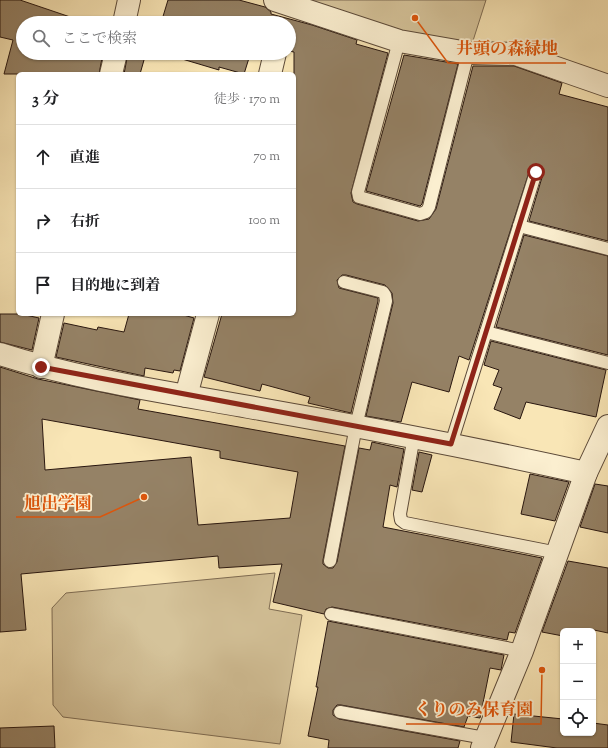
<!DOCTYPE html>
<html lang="ja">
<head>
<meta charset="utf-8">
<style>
	body { margin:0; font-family:"Sorts Mill Goudy","Noto Serif JP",serif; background:#f2f2f2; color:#202124 }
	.controls { position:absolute; right:12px; bottom:12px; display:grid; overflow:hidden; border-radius:6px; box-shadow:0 1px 3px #0004 }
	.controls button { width:36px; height:36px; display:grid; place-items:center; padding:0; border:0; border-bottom:1px solid #e0e0e0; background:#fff; color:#202124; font:20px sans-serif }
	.stop { position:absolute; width:12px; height:12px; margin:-9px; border:3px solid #8f2418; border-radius:50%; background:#fff }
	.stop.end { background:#8f2418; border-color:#fff; box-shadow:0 1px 4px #0008 }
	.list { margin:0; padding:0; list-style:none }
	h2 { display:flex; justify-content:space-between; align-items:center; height:52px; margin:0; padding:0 16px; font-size:17px }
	h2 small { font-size:13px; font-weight:400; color:#757577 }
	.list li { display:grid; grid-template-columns:26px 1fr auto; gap:12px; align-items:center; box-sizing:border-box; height:64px; padding:0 16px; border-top:1px solid #e0e0e0 }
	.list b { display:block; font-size:15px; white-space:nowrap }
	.list em { font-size:13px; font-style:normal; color:#757577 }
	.icon { flex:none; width:22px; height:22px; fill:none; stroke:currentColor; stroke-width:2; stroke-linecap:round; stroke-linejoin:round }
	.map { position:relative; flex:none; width:608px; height:748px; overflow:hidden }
	.search { position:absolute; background:#fff; box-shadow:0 1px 3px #0004; left:16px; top:16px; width:280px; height:44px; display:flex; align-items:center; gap:10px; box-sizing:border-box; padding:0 14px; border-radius:22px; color:#757577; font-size:15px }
	.panel { position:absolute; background:#fff; box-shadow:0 1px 3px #0004; left:16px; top:72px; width:280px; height:244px; border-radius:6px }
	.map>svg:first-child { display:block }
	.green { fill:#d5c39a; stroke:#7e6c54 }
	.building { fill:#958266; stroke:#28160f; fill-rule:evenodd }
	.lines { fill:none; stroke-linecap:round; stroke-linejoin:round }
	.lane-casing { stroke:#5c4a39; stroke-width:14 }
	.street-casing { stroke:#5c4a39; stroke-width:24 }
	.lane { stroke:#fbefd0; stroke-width:12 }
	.street { stroke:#fbefd0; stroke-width:22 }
	.route { stroke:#8f2418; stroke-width:5 }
	.leader { fill:none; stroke:#de560c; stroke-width:1.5 }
	.callout-dot { fill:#de560c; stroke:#fbefd0; stroke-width:1.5 }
	.callout-label { font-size:17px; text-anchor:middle; font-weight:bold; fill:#de560c; stroke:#fbefd0; stroke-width:3.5; stroke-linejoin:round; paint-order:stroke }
</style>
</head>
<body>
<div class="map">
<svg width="608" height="748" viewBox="0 0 608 748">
	<rect width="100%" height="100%" fill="#f9e6b6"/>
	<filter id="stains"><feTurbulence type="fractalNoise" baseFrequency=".005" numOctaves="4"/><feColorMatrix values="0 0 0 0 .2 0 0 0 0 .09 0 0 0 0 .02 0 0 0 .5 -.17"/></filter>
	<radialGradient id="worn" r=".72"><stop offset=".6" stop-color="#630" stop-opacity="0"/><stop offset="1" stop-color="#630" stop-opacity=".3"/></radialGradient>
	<g class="green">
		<path d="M 294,0 L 486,0 L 471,47 L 404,36 Z"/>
		<path d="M 275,573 L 269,609 L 302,615 L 280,744 L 63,717 L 53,705 L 52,608 L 66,593 Z"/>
	</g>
	<g class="building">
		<path d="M 0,0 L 20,0 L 88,23 L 23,23 L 23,53 L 103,53 L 99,74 L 4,74 L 13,40 L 0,37 Z"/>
		<path d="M 168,0 L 239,0 L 265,7 L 271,12 L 271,14 L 312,25 L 357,40 L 356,44 L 388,53 L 351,193 L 353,202 L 357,204 L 418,221 L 429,219 L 436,209 L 473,66 L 514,66 L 562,83 L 559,94 L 608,107 L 608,241 L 529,221 L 543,174 L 541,167 L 538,165 L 531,166 L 469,360 L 459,356 L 449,392 L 412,382 L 401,422 L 366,416 L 393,303 L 392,293 L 385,285 L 346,275 L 342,275 L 337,280 L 339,288 L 378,298 L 378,301 L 351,413 L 308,403 L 310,397 L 262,384 L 260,391 L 204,377 L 222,314 L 294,314 L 294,52 L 289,51 L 289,23 L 161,23 Z"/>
		<path d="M 128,53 L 146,53 L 140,74 L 124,74 Z"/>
		<path d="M 162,53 L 255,53 L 253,59 L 249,58 L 244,74 L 219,67 L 219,70 Z"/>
		<path d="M 404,55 L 458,64 L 422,204 L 420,206 L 366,191 Z"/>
		<path d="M 524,235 L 608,256 L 608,355 L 496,327 Z"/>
		<path d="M 0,314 L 21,314 L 39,318 L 32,350 L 0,342 Z"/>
		<path d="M 129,314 L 180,314 L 194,318 L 180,371 L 174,370 L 173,373 L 145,368 L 144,376 L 56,357 L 64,323 L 97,330 L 98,327 L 124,332 Z"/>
		<path d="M 491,341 L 606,370 L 596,417 L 526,402 L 520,419 L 494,409 L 502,388 L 493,385 L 499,370 L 484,365 Z"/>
		<path d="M 0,367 L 38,379 L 140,400 L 138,409 L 345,446 L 323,560 L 323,564 L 328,568 L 333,568 L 337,562 L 359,448 L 370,450 L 372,442 L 404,449 L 397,487 L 390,485 L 383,527 L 542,558 L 515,633 L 509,632 L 507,640 L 332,607 L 326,609 L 324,614 L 273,602 L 282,564 L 219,568 L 218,556 L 21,574 L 26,630 L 0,632 ZM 42,419 L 220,451 L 220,458 L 298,472 L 290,518 L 198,525 L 191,457 L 45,470 Z"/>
		<path d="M 419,452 L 432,455 L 422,492 L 412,490 Z"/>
		<path d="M 530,474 L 569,482 L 555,521 L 521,514 Z"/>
		<path d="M 595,484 L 608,486 L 608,533 L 580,527 Z"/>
		<path d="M 568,561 L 608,568 L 608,633 L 594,630 L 593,632 L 563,631 L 563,636 L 542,632 Z"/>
		<path d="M 328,621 L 504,655 L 501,670 L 490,668 L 480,718 L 468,716 L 464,727 L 341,705 L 337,705 L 333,710 L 333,715 L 339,719 L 460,741 L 458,748 L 328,748 L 329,740 L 308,736 L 318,687 L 316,687 Z"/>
		<path d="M 514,714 L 563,719 L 563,733 L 593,733 L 593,723 L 608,725 L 608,748 L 557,748 L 511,742 Z"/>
		<path d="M 54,726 L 55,748 L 0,748 L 0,728 Z"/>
	</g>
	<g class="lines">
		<g class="lane-casing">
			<g id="lane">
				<path d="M 399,41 L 358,192 L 359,197 L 420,214 L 426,212 L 429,207 L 468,53"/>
				<path d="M 519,226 L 608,249"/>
				<path d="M 486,332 L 608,363"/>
				<path d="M 414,436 L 400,514 L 401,520 L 405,523 L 558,553"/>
				<path d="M 451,444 L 536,172"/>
				<path d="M 330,561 L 356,426 L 386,301 L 385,295 L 383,292 L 344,282"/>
				<path d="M 331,614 L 522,651"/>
				<path d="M 340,712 L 485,738"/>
			</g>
		</g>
		<g class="street-casing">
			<g id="street">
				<path d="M 275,0 L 399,41 L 468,53 L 516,54 L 608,86"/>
				<path d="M 124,23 L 129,0"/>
				<path d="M 111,74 L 116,53"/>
				<path d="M 270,74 L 275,53"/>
				<path d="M 0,354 C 84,381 173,393 260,409 C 369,428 478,449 586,473"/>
				<path d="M 41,367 L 53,314"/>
				<path d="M 186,396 L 208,314"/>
				<path d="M 482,748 L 522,651 L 586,473 L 608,426"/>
			</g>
		</g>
		<use href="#lane" class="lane"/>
		<use href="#street" class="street"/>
	</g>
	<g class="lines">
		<path class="route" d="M 41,367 L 451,444 L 536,172"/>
	</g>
	<path class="leader" d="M415 18L448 63H566M144 497L100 517H16M542 670L541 724H406"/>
	<g class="callout-dot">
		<circle cx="415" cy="18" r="4"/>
		<circle cx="144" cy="497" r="4"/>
		<circle cx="542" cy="670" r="4"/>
	</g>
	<g class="callout-label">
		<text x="507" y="54">井頭の森緑地</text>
		<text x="58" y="509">旭出学園</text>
		<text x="474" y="715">くりのみ保育園</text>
	</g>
	<rect width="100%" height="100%" filter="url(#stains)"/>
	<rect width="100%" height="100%" fill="url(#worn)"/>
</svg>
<div class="controls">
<button>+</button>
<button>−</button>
<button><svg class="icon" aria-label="locate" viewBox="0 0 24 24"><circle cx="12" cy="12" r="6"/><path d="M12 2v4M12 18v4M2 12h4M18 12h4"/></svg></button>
</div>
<div class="stop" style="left:536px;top:172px"></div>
<div class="stop end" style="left:41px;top:367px"></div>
<div class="search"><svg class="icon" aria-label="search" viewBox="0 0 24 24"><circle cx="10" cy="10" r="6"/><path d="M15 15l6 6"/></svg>ここで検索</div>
<section class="panel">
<h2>3 分<small>徒歩 · 170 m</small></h2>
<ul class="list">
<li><svg class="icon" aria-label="ahead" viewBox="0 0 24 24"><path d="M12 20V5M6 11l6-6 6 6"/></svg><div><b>直進</b></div><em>70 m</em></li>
<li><svg class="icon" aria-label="right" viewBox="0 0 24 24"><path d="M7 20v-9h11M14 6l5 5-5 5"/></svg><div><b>右折</b></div><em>100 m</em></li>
<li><svg class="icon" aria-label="arrive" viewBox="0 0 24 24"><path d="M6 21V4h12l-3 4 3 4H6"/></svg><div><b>目的地に到着</b></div></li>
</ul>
</section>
</div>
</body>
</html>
